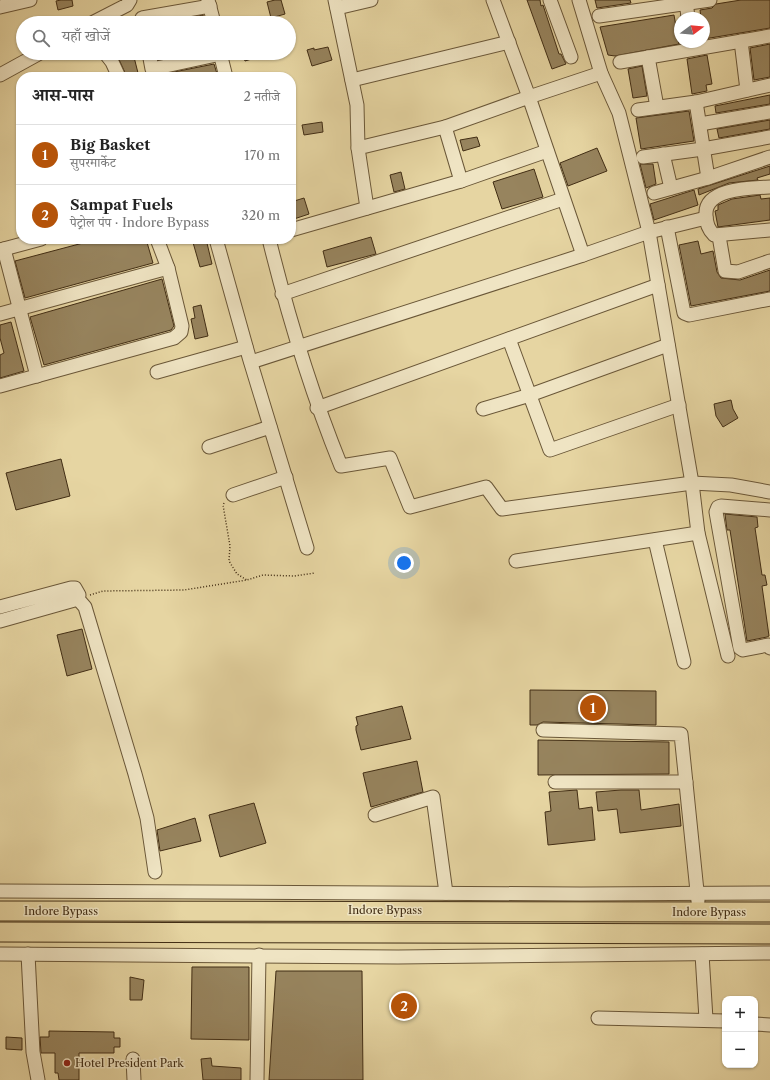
<!DOCTYPE html>
<html lang="hi">
<head>
<meta charset="utf-8">
<style>
	body { margin:0; font-family:"Libre Caslon Text","Noto Serif Devanagari",serif; background:#f6f6f6; color:#222 }
	.controls { position:absolute; right:12px; bottom:12px; display:grid; overflow:hidden; border-radius:8px; box-shadow:0 1px 3px #0004 }
	.controls button { width:36px; height:36px; display:grid; place-items:center; padding:0; border:0; border-bottom:1px solid #e0e0e0; background:#fff; color:#222; font:20px sans-serif }
	.compass { position:absolute; left:674px; top:12px; width:36px; height:36px; border-radius:50%; background:#fff; box-shadow:0 1px 3px #0004; rotate:74deg }
	.you { position:absolute; left:404px; top:563px; width:14px; height:14px; margin:-10px; border:3px solid #fff; border-radius:50%; background:#1a73e8; box-shadow:0 0 0 6px #1a73e833 }
	.badge { display:grid; place-items:center; width:26px; height:26px; border-radius:50%; background:#b45309; color:#fff; font-size:13px; font-weight:700 }
	.pin { position:absolute; translate:-50% -50%; border:2px solid #fff; box-shadow:0 1px 4px #0006 }
	.list { margin:0; padding:0; list-style:none }
	h2 { display:flex; justify-content:space-between; align-items:center; height:52px; margin:0; padding:0 16px; font-size:17px }
	h2 small { font-size:13px; font-weight:400; color:#767676 }
	.list li { display:grid; grid-template-columns:26px 1fr auto; gap:12px; align-items:center; box-sizing:border-box; height:60px; padding:0 16px; border-top:1px solid #e0e0e0 }
	.list b { display:block; font-size:15px; white-space:nowrap }
	.list p { margin:0; font-size:13px; white-space:nowrap; color:#767676 }
	.list em { font-size:13px; font-style:normal; color:#767676 }
	.icon { flex:none; width:22px; height:22px; fill:none; stroke:currentColor; stroke-width:2; stroke-linecap:round; stroke-linejoin:round }
	.map { position:relative; flex:none; width:770px; height:1080px; overflow:hidden }
	.search { position:absolute; background:#fff; box-shadow:0 1px 3px #0004; left:16px; top:16px; width:280px; height:44px; display:flex; align-items:center; gap:10px; box-sizing:border-box; padding:0 14px; border-radius:22px; color:#767676; font-size:15px }
	.panel { position:absolute; background:#fff; box-shadow:0 1px 3px #0004; left:16px; top:72px; width:280px; height:172px; border-radius:16px }
	.map>svg:first-child { display:block }
	.building { fill:#97845e; stroke:#412d14 }
	.lines { fill:none; stroke-linecap:round; stroke-linejoin:round }
	.minor-casing { stroke:#6a5738; stroke-width:15 }
	.highway-casing { stroke:#412d14; stroke-width:21 }
	.path { stroke:#412d14; stroke-width:1.5; stroke-dasharray:1 2; stroke-linecap:butt }
	.minor { stroke:#efe4c3; stroke-width:13 }
	.highway { stroke:#e6d5a2; stroke-width:19 }
	.poi-dot { fill:#8f2418; stroke:#efe4c3; stroke-width:1.5 }
	.labels { text-anchor:middle; dominant-baseline:central; stroke-width:3; stroke-linejoin:round; paint-order:stroke }
	.street-label { font-size:11px; fill:#412d14; stroke:#efe4c3 }
	.poi-label { font-size:11px; fill:#412d14; stroke:#efe4c3; text-anchor:start }
</style>
</head>
<body>
<div class="map">
<svg width="770" height="1080" viewBox="0 0 770 1080">
	<rect width="100%" height="100%" fill="#e6d5a2"/>
	<filter id="stains"><feTurbulence type="fractalNoise" baseFrequency=".005" numOctaves="4"/><feColorMatrix values="0 0 0 0 .2 0 0 0 0 .09 0 0 0 0 .02 0 0 0 .5 -.17"/></filter>
	<radialGradient id="worn" r=".72"><stop offset=".6" stop-color="#630" stop-opacity="0"/><stop offset="1" stop-color="#630" stop-opacity=".3"/></radialGradient>
	<g class="building">
		<path d="M 61,0 L 72,0 L 73,6 L 58,10 L 56,1 Z"/>
		<path d="M 275,0 L 281,0 L 285,14 L 271,18 L 267,2 Z"/>
		<path d="M 527,0 L 540,0 L 541,6 L 543,5 L 559,54 L 561,54 L 566,64 L 552,69 Z"/>
		<path d="M 595,0 L 630,0 L 631,3 L 597,8 Z"/>
		<path d="M 741,0 L 770,0 L 770,28 L 704,39 L 704,18 L 701,18 L 700,10 L 712,8 L 716,4 Z"/>
		<path d="M 203,15 L 205,23 L 189,23 L 188,18 Z"/>
		<path d="M 674,15 L 679,44 L 615,56 L 608,55 L 600,27 Z"/>
		<path d="M 770,44 L 770,77 L 754,80 L 750,48 Z"/>
		<path d="M 328,47 L 332,60 L 312,66 L 307,50 L 314,48 L 314,50 Z"/>
		<path d="M 116,53 L 133,53 L 139,77 L 127,77 Z"/>
		<path d="M 163,53 L 188,53 L 165,58 Z"/>
		<path d="M 242,53 L 265,53 L 265,55 L 245,61 Z"/>
		<path d="M 707,55 L 712,84 L 706,85 L 707,91 L 692,94 L 687,59 Z"/>
		<path d="M 214,64 L 218,77 L 170,77 L 169,73 Z"/>
		<path d="M 642,66 L 647,96 L 633,98 L 628,69 Z"/>
		<path d="M 770,95 L 770,104 L 716,113 L 715,106 Z"/>
		<path d="M 689,111 L 694,141 L 641,149 L 636,118 Z"/>
		<path d="M 770,120 L 770,129 L 719,138 L 717,129 Z"/>
		<path d="M 322,122 L 323,132 L 304,135 L 302,125 Z"/>
		<path d="M 477,137 L 480,146 L 463,151 L 460,140 Z"/>
		<path d="M 597,148 L 607,171 L 568,186 L 560,163 Z"/>
		<path d="M 640,164 L 653,164 L 656,184 L 646,188 Z"/>
		<path d="M 770,166 L 770,174 L 757,178 L 758,180 L 729,183 L 699,195 L 698,189 Z"/>
		<path d="M 534,169 L 543,197 L 502,209 L 493,182 Z"/>
		<path d="M 401,172 L 405,189 L 394,192 L 390,175 Z"/>
		<path d="M 694,190 L 698,205 L 654,220 L 650,204 Z"/>
		<path d="M 760,195 L 761,199 L 770,198 L 770,220 L 718,227 L 715,211 L 718,210 L 718,205 L 732,199 Z"/>
		<path d="M 304,198 L 309,214 L 291,220 L 291,202 Z"/>
		<path d="M 371,237 L 376,254 L 327,267 L 323,251 Z"/>
		<path d="M 98,239 L 146,239 L 153,263 L 25,298 L 15,261 Z"/>
		<path d="M 192,239 L 206,239 L 212,264 L 200,267 Z"/>
		<path d="M 698,241 L 701,254 L 713,251 L 717,272 L 721,278 L 740,280 L 770,270 L 770,291 L 691,306 L 679,245 Z"/>
		<path d="M 162,279 L 174,326 L 171,330 L 44,365 L 30,317 Z"/>
		<path d="M 201,305 L 208,336 L 195,339 L 191,319 L 195,318 L 193,307 Z"/>
		<path d="M 11,322 L 24,371 L 0,378 L 0,355 L 4,353 L 0,338 L 0,325 Z"/>
		<path d="M 731,400 L 733,409 L 738,418 L 723,427 L 716,416 L 714,404 Z"/>
		<path d="M 61,459 L 70,496 L 16,510 L 6,473 Z"/>
		<path d="M 725,514 L 757,517 L 758,527 L 755,528 L 762,575 L 765,575 L 767,585 L 762,586 L 769,636 L 767,637 L 747,641 L 730,530 L 727,530 Z"/>
		<path d="M 82,629 L 92,669 L 67,676 L 57,635 Z"/>
		<path d="M 530,690 L 656,691 L 656,725 L 543,722 L 537,725 L 530,725 Z"/>
		<path d="M 402,706 L 411,739 L 361,750 L 356,730 L 356,726 L 358,725 L 356,717 Z"/>
		<path d="M 538,740 L 669,742 L 669,774 L 538,775 Z"/>
		<path d="M 417,761 L 423,792 L 371,807 L 363,773 Z"/>
		<path d="M 577,790 L 579,809 L 592,807 L 595,840 L 548,845 L 545,812 L 551,811 L 549,792 Z"/>
		<path d="M 621,790 L 639,790 L 641,810 L 679,804 L 681,826 L 620,833 L 617,809 L 598,811 L 596,792 Z"/>
		<path d="M 254,803 L 266,843 L 220,857 L 209,815 Z"/>
		<path d="M 195,818 L 201,841 L 160,851 L 157,830 Z"/>
		<path d="M 192,967 L 249,967 L 249,1040 L 191,1039 Z"/>
		<path d="M 276,971 L 362,971 L 363,1080 L 269,1080 Z"/>
		<path d="M 130,977 L 144,980 L 142,1000 L 130,1000 Z"/>
		<path d="M 49,1031 L 114,1032 L 114,1038 L 120,1038 L 120,1047 L 114,1047 L 114,1053 L 79,1053 L 79,1080 L 59,1080 L 58,1073 L 55,1073 L 55,1053 L 41,1053 L 40,1037 L 49,1037 Z"/>
		<path d="M 6,1037 L 22,1038 L 22,1050 L 6,1049 Z"/>
		<path d="M 211,1058 L 212,1066 L 241,1068 L 241,1080 L 203,1080 L 201,1059 Z"/>
	</g>
	<g class="lines">
		<g class="minor-casing">
			<g id="minor">
				<path d="M 208,0 L 214,23"/>
				<path d="M 335,0 L 357,105 L 358,148"/>
				<path d="M 493,0 L 529,97 L 601,73"/>
				<path d="M 550,0 L 571,57"/>
				<path d="M 579,0 L 601,73 L 619,113 L 649,232 L 692,483 L 698,533 L 728,656"/>
				<path d="M 686,0 L 688,18"/>
				<path d="M 0,7 L 30,0"/>
				<path d="M 337,8 L 371,0"/>
				<path d="M 599,16 L 710,0"/>
				<path d="M 92,23 L 127,5 L 130,0"/>
				<path d="M 143,23 L 142,18 L 210,6"/>
				<path d="M 741,41 L 747,90"/>
				<path d="M 105,53 L 112,62 L 119,77"/>
				<path d="M 149,53 L 152,69 L 221,54"/>
				<path d="M 220,53 L 226,77"/>
				<path d="M 648,57 L 657,107"/>
				<path d="M 620,62 L 770,36"/>
				<path d="M 0,75 L 40,53"/>
				<path d="M 352,80 L 509,42"/>
				<path d="M 696,102 L 708,178"/>
				<path d="M 638,110 L 696,102 L 770,85"/>
				<path d="M 700,124 L 770,112"/>
				<path d="M 663,154 L 671,188"/>
				<path d="M 643,157 L 703,149 L 770,137"/>
				<path d="M 461,181 L 547,151"/>
				<path d="M 770,187 C 751,188 704,188 706,215 C 706,222 709,230 714,235 L 770,230"/>
				<path d="M 654,193 L 708,178 L 770,157"/>
				<path d="M 367,208 L 358,148 L 445,127"/>
				<path d="M 667,227 L 684,313 L 689,315 L 770,299"/>
				<path d="M 291,230 L 461,181 L 445,127 L 529,97 L 583,255"/>
				<path d="M 719,236 L 725,271 L 738,272 L 770,261"/>
				<path d="M 216,239 L 249,357 L 307,548"/>
				<path d="M 269,239 C 288,316 311,392 341,466 L 390,458 L 410,507 L 486,487 L 502,509 L 692,483 L 731,485 L 770,492"/>
				<path d="M 4,249 L 37,376"/>
				<path d="M 0,250 L 41,239"/>
				<path d="M 282,294 L 563,199"/>
				<path d="M 0,314 L 168,268"/>
				<path d="M 509,339 L 550,450 L 679,405"/>
				<path d="M 251,362 L 583,255 L 649,232 L 706,218"/>
				<path d="M 157,372 L 246,347"/>
				<path d="M 0,386 L 174,338 L 181,332 L 182,326 L 168,268 L 157,239"/>
				<path d="M 317,408 L 658,285"/>
				<path d="M 483,409 L 530,395 L 668,345"/>
				<path d="M 209,447 L 270,427"/>
				<path d="M 233,495 L 286,477"/>
				<path d="M 770,510 L 721,506 L 718,507 L 716,512 L 740,648 L 743,650 L 768,645 L 770,648"/>
				<path d="M 655,540 L 684,662"/>
				<path d="M 516,561 L 698,533"/>
				<path d="M 78,599 L 85,607 L 135,774 L 147,818 L 155,872"/>
				<path d="M 0,607 L 71,588 L 75,588 L 79,595 L 78,599 L 0,621"/>
				<path d="M 543,730 L 681,734 L 698,901"/>
				<path d="M 555,782 L 686,782"/>
				<path d="M 375,815 L 433,797 L 446,893"/>
				<path d="M 0,891 L 581,894 L 770,893"/>
				<path d="M 0,954 L 398,957 L 770,953"/>
				<path d="M 28,954 L 33,1052 L 38,1080"/>
				<path d="M 702,954 L 706,1019"/>
				<path d="M 598,1018 L 725,1021"/>
				<path d="M 755,1024 L 770,1025"/>
				<path d="M 133,1059 L 134,1080"/>
				<path d="M 257,1080 L 259,955"/>
			</g>
		</g>
		<g class="highway-casing">
			<g id="highway">
				<path d="M 0,911 L 770,912"/>
				<path d="M 0,932 L 770,934"/>
			</g>
		</g>
		<g class="path">
			<path d="M 224,503 L 223,505 L 230,546 L 229,561 L 237,574 L 247,580"/>
			<path d="M 90,595 L 103,591 L 184,590 L 247,580 L 263,575 L 294,576 L 315,573"/>
		</g>
		<use href="#minor" class="minor"/>
		<use href="#highway" class="highway"/>
	</g>
	<circle class="poi-dot" cx="67" cy="1063" r="4"/>
	<g class="labels">
		<g class="street-label">
			<text x="385" y="910">Indore Bypass</text>
			<text x="61" y="911">Indore Bypass</text>
			<text x="709" y="912">Indore Bypass</text>
		</g>
		<g class="poi-label">
			<text x="75" y="1063">Hotel President Park</text>
		</g>
	</g>
	<rect width="100%" height="100%" filter="url(#stains)"/>
	<rect width="100%" height="100%" fill="url(#worn)"/>
</svg>
<div class="controls">
<button>+</button>
<button>−</button>
</div>
<svg class="compass" viewBox="-18 -18 36 36"><path d="M0-13l5 13h-10z" fill="#e53935"/><path d="M0 13l5-13h-10z" fill="#767676"/></svg>
<div class="you"></div>
<div class="pin badge" style="left:593px;top:708px">1</div>
<div class="pin badge" style="left:404px;top:1006px">2</div>
<div class="search"><svg class="icon" aria-label="search" viewBox="0 0 24 24"><circle cx="10" cy="10" r="6"/><path d="M15 15l6 6"/></svg>यहाँ खोजें</div>
<section class="panel">
<h2>आस-पास<small>2 नतीजे</small></h2>
<ul class="list">
<li><span class="badge">1</span><div><b>Big Basket</b><p>सुपरमार्केट</p></div><em>170 m</em></li>
<li><span class="badge">2</span><div><b>Sampat Fuels</b><p>पेट्रोल पंप · Indore Bypass</p></div><em>320 m</em></li>
</ul>
</section>
</div>
</body>
</html>
